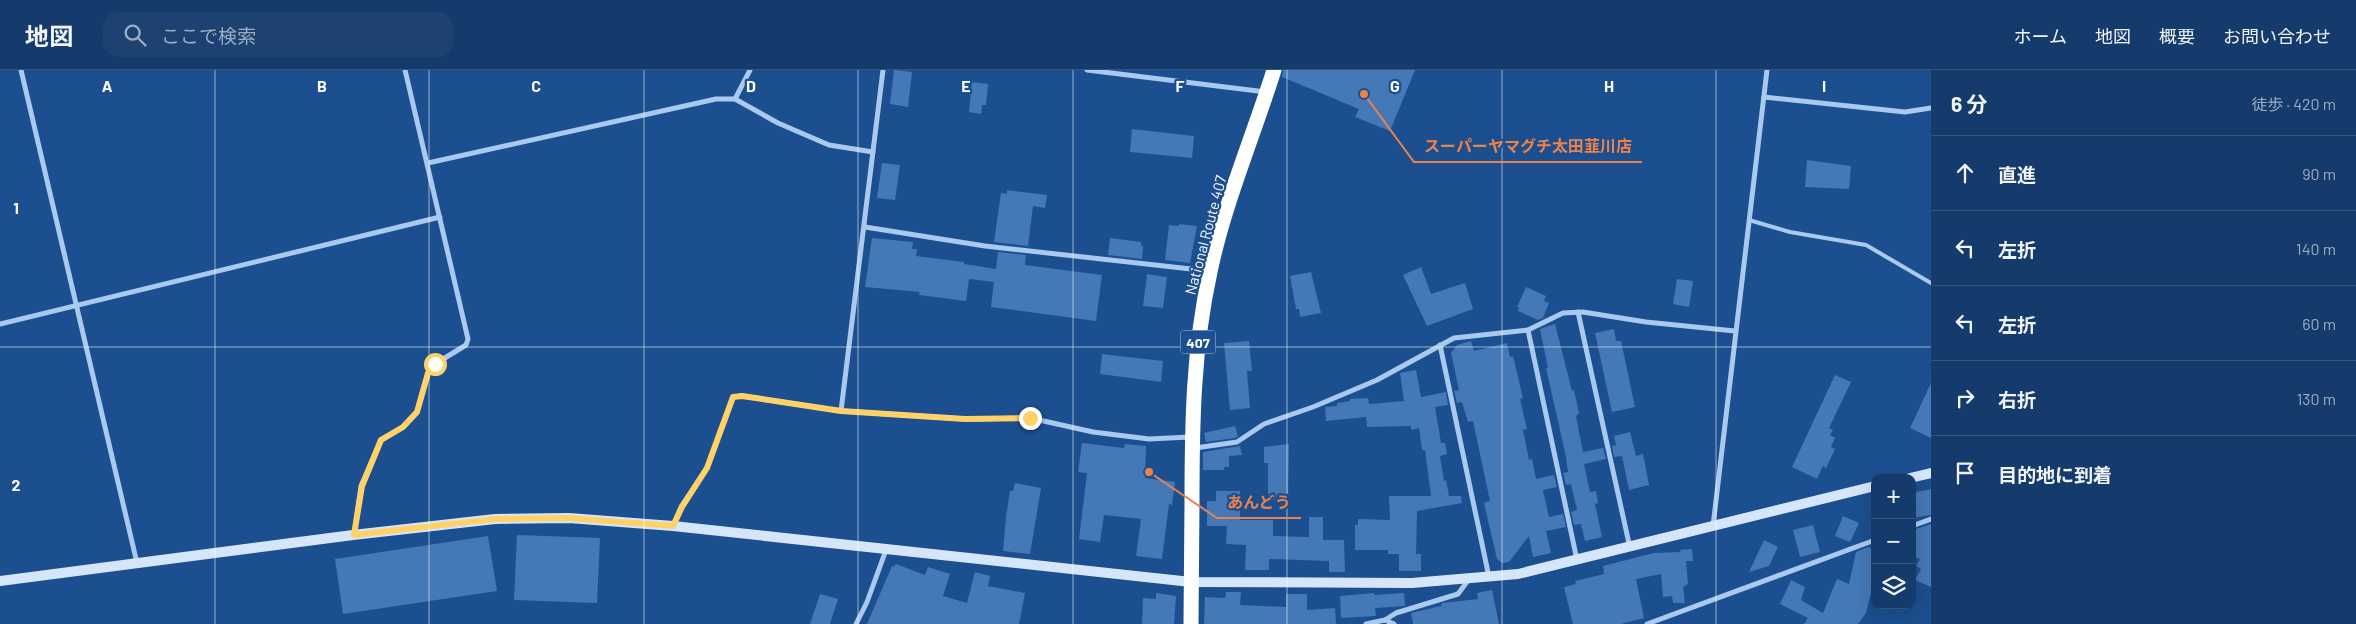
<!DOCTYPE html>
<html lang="ja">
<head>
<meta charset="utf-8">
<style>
	body { margin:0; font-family:Barlow,"Noto Sans JP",sans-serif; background:#1d4271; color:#f1f3f6 }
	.controls { position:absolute; right:15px; bottom:15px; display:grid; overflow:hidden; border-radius:10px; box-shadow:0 5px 20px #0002 }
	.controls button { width:45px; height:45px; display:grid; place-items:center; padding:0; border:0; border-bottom:1px solid #33557e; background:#143b6b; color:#f1f3f6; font:25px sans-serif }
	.stop { position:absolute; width:15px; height:15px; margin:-11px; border:4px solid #ffd166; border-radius:50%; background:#fff }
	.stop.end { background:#ffd166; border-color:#fff; box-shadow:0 1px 5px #0008 }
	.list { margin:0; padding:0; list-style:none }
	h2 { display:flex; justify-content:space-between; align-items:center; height:65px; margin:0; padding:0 20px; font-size:21px }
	h2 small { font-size:16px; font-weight:400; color:#9dadc1 }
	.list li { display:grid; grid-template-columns:32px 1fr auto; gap:15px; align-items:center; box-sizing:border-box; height:75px; padding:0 20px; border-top:1px solid #33557e }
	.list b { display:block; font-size:19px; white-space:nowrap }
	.list em { font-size:16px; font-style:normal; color:#9dadc1 }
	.icon { flex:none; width:28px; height:28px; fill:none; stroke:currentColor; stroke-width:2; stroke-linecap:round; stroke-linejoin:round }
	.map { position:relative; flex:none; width:1931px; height:554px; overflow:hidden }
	header { display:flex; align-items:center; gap:30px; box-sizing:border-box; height:70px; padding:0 25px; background:#143b6b; border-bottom:1px solid #33557e }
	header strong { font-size:24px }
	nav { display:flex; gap:28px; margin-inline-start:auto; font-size:18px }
	.search { width:350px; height:45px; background:#1d4271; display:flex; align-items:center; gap:12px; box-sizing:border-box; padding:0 18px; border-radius:15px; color:#9dadc1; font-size:19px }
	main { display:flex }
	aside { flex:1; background:#143b6b }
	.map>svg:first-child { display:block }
	.building { fill:#4478b7 }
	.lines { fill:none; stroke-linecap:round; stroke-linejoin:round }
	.lane { stroke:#a9c9ee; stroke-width:4 }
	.street { stroke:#a9c9ee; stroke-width:5 }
	.secondary { stroke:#d6e6fa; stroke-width:10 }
	.highway { stroke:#fff; stroke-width:15 }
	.route { stroke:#ffd166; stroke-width:6 }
	.grid { fill:none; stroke:#fff; stroke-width:1; stroke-opacity:0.55 }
	.labels { text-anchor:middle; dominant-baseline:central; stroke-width:4.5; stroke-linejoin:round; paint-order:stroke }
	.shield { fill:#1b4f8f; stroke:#bbcadd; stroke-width:1 }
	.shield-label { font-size:14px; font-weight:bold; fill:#fff }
	.street-label { font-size:15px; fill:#fff; stroke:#1b4f8f }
	.grid-label { font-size:16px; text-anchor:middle; font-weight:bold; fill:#fff; stroke:#1b4f8f; stroke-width:4.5; stroke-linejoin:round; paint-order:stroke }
	.leader { fill:none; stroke:#ee8249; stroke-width:2 }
	.callout-dot { fill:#ee8249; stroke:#1b4f8f; stroke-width:2 }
	.callout-label { font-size:16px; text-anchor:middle; font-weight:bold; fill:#ee8249; stroke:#1b4f8f; stroke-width:4.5; stroke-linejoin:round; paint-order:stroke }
</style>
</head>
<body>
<header>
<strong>地図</strong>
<div class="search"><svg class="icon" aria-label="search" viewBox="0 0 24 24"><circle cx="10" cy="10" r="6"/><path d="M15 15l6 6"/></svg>ここで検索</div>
<nav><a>ホーム</a><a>地図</a><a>概要</a><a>お問い合わせ</a></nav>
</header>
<main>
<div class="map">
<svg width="1931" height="554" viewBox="0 0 1931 554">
	<rect width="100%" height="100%" fill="#1b4f8f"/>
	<g class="building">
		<path d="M 894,0 L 912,2 L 908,37 L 890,34 Z"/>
		<path d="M 1283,0 L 1415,0 L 1390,61 L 1355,47 L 1359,39 L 1282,7 Z"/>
		<path d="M 972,12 L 988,14 L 986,35 L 982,35 L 981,44 L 969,42 Z"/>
		<path d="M 1132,59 L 1194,66 L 1192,88 L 1130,82 Z"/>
		<path d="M 1807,90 L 1851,96 L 1849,119 L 1805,117 Z"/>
		<path d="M 882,93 L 900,95 L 895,130 L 877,128 Z"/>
		<path d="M 1007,120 L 1047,125 L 1045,138 L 1033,136 L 1028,176 L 994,172 L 1001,123 L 1007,124 Z"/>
		<path d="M 1179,154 L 1197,156 L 1190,193 L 1165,190 L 1169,155 L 1179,156 Z"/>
		<path d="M 872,168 L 913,172 L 912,179 L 917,179 L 916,186 L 964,192 L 964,194 L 996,199 L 998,182 L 1026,185 L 1025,195 L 1102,205 L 1096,251 L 991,237 L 994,212 L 969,209 L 966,231 L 919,225 L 920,222 L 865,217 Z"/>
		<path d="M 1110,168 L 1141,172 L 1141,176 L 1143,176 L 1142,189 L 1108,185 Z"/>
		<path d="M 1421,197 L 1431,224 L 1465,213 L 1473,239 L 1427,256 L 1403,205 Z"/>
		<path d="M 1311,202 L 1321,243 L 1300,247 L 1299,239 L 1296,239 L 1290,206 Z"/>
		<path d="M 1147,204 L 1167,207 L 1163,238 L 1143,236 Z"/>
		<path d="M 1677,209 L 1693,211 L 1689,237 L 1673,234 Z"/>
		<path d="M 1526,217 L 1546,226 L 1544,231 L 1549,233 L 1543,248 L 1538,250 L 1518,241 L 1519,238 L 1517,237 Z"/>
		<path d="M 1555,254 L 1572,321 L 1574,320 L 1579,343 L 1576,346 L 1583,382 L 1603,378 L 1606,389 L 1584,394 L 1590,422 L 1596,421 L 1598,433 L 1595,434 L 1602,467 L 1585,471 L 1581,454 L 1574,455 L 1571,442 L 1577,440 L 1571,414 L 1566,415 L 1563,403 L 1568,402 L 1566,387 L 1546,298 L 1548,298 L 1540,259 Z"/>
		<path d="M 1614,259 L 1616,271 L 1621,271 L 1635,337 L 1612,342 L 1595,263 Z"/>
		<path d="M 1249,271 L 1252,301 L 1247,301 L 1250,338 L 1230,340 L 1224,273 Z"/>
		<path d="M 1471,271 L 1474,281 L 1507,273 L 1510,287 L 1513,286 L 1523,328 L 1520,329 L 1527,359 L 1523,360 L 1529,390 L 1532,389 L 1536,409 L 1554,405 L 1557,417 L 1543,420 L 1549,447 L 1563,444 L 1566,457 L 1546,461 L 1551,483 L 1533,487 L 1529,466 L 1509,492 L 1502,493 L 1497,489 L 1484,433 L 1490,431 L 1473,351 L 1468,352 L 1462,332 L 1457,333 L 1454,321 L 1459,320 L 1451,283 L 1457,275 Z"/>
		<path d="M 1102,284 L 1163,291 L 1161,312 L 1100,304 Z"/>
		<path d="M 1416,300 L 1421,327 L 1446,322 L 1448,335 L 1435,337 L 1441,373 L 1445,373 L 1447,384 L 1440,386 L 1444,411 L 1446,410 L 1449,426 L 1461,426 L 1462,433 L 1417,441 L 1416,484 L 1421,484 L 1421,501 L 1399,501 L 1399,484 L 1388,484 L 1388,480 L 1355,480 L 1355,455 L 1358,455 L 1358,449 L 1390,450 L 1389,426 L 1431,426 L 1425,380 L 1422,380 L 1419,358 L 1411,360 L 1411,356 L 1367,357 L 1366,347 L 1326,351 L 1325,337 L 1337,336 L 1337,333 L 1350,331 L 1350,329 L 1368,328 L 1369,334 L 1404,331 L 1400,303 Z"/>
		<path d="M 1835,305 L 1851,312 L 1829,358 L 1833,360 L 1830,365 L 1835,368 L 1831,377 L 1835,379 L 1826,398 L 1823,396 L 1817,409 L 1792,397 Z"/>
		<path d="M 1931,313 L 1931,368 L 1910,358 Z"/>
		<path d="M 1235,356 L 1238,366 L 1235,368 L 1206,372 L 1204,363 Z"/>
		<path d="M 1630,362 L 1636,386 L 1643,384 L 1649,415 L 1629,420 L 1622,386 L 1614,387 L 1612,376 L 1616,375 L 1614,366 Z"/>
		<path d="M 1082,373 L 1124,378 L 1125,374 L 1146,376 L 1145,408 L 1175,412 L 1172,435 L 1169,434 L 1162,489 L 1136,486 L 1141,449 L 1104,445 L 1100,472 L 1079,469 L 1087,403 L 1078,402 Z"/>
		<path d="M 1289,374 L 1288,430 L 1268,430 L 1268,393 L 1264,393 L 1264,377 Z"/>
		<path d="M 1240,376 L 1242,385 L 1229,386 L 1229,397 L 1224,397 L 1224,400 L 1203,400 L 1203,382 Z"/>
		<path d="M 1015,413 L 1041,418 L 1030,484 L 1003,481 L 1006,447 L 1010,421 L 1013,421 Z"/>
		<path d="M 1931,419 L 1931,445 L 1912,448 L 1912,423 Z"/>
		<path d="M 1216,421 L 1240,421 L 1240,450 L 1273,450 L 1273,466 L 1309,467 L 1309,447 L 1323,447 L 1323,470 L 1344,470 L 1345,502 L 1329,502 L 1329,491 L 1272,489 L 1269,489 L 1269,500 L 1245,500 L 1246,475 L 1226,474 L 1227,456 L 1207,456 L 1207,431 L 1216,431 Z"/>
		<path d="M 1843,446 L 1859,453 L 1850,472 L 1835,466 Z"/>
		<path d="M 1931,454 L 1931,517 L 1915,510 L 1921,499 L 1916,496 L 1920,489 L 1912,486 L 1912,466 L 1916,459 Z"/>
		<path d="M 1813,455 L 1820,482 L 1800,487 L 1793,460 Z"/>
		<path d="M 517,465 L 600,468 L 597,533 L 514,530 Z"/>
		<path d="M 488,466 L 497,521 L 343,544 L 335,489 Z"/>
		<path d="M 1764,470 L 1778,477 L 1769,496 L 1749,502 Z"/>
		<path d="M 1868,477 L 1875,479 L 1875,507 L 1866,543 L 1858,554 L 1804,554 L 1808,548 L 1780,534 L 1791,510 L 1805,517 L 1801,530 L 1823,543 L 1837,509 L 1849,514 L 1856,482 Z"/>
		<path d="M 1692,479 L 1693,491 L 1686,491 L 1688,514 L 1683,517 L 1685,533 L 1673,533 L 1672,526 L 1663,527 L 1661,504 L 1636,509 L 1644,548 L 1621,554 L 1573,554 L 1564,517 L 1576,514 L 1575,511 L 1604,504 L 1603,496 L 1654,483 L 1681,482 L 1680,480 Z"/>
		<path d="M 896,494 L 925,505 L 928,497 L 950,504 L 943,526 L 967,533 L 975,502 L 990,506 L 988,516 L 1025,523 L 1019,554 L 867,554 L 892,496 L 894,497 Z"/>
		<path d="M 1492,520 L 1499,554 L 1413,554 L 1411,543 L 1441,536 L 1442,533 L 1478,529 L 1477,523 Z"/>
		<path d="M 1226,522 L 1241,522 L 1240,535 L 1286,537 L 1286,524 L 1307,524 L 1307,540 L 1335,538 L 1336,554 L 1204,554 L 1205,527 L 1225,528 Z"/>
		<path d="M 1156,523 L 1176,526 L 1174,554 L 1142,554 L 1143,528 L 1156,529 Z"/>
		<path d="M 1374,523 L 1374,525 L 1404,523 L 1405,536 L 1375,538 L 1376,546 L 1341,548 L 1340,526 Z"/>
		<path d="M 820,524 L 838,529 L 830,554 L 810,554 Z"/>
	</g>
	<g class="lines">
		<path class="lane" d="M 1749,150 L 1790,162 L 1866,175 L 1931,213"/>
		<g class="street">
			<path d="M 21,0 L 137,493"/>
			<path d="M 1087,0 L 1266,22"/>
			<path d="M 1764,27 L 1905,42 L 1931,38"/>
			<path d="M 735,29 L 750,0"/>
			<path d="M 428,93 L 716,29 L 735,29 L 778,53 L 829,75 L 873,82"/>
			<path d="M 865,157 L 985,176 L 1209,201"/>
			<path d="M 1578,242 L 1630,478"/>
			<path d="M 0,254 L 440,147"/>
			<path d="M 1528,260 L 1577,490"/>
			<path d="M 1440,275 L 1489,507"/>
			<path d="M 841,341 L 883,0"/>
			<path d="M 1195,378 L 1237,372 L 1264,354 L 1313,337 L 1377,310 L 1454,268 L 1528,260 L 1563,243 L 1583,242 L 1646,252 L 1735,261"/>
			<path d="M 673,456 L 681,437 L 707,398 L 733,327 L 742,326 L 841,341 L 965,349 L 1030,348 L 1093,362 L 1149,369 L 1190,367"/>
			<path d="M 1713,456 L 1767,0"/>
			<path d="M 1912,456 L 1931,449"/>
			<path d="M 354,464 L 361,416 L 381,370 L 403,357 L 417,342 L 428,303 L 435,294 L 466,275 L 468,269 L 405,0"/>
			<path d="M 1385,550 L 1396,543 L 1458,524 L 1469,509"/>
			<path d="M 856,554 L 867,532 L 886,480"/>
			<path d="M 1366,554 L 1385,550 L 1394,554"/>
			<path d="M 1647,554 L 1875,470"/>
		</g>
		<g class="secondary">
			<path d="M 1910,408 L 1931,403"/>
			<path d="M 0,511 L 353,465 L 495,449 L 569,448 L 673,456 L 1191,512 L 1412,513 L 1518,504 L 1875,416"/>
		</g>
		<path class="highway" d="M 1191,554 C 1191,513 1192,473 1192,433 C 1192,355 1193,279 1210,202 C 1224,134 1253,67 1274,0"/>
	</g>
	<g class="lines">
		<path class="route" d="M 435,294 L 428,303 L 417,342 L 403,357 L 381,370 L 362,416 L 354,465 L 495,449 L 569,448 L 673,456 L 682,437 L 707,398 L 733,327 L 742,326 L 841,341 L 965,349 L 1030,348"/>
	</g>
	<path class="grid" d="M 215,0 L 215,554M 429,0 L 429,554M 644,0 L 644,554M 858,0 L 858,554M 1073,0 L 1073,554M 1287,0 L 1287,554M 1502,0 L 1502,554M 1716,0 L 1716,554M 0,277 L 1931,277"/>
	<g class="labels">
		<rect class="shield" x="1180.5" y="260.5" width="35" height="23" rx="4"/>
		<g class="shield-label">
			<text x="1198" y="272">407</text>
		</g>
		<g class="street-label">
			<text transform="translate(1205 165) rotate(-75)">National Route 407</text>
		</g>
	</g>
	<g class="grid-label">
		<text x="107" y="22">A</text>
		<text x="322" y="22">B</text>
		<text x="536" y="22">C</text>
		<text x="751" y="22">D</text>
		<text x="966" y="22">E</text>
		<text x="1180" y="22">F</text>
		<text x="1395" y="22">G</text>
		<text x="1609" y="22">H</text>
		<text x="1824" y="22">I</text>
		<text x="16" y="144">1</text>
		<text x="16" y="421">2</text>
	</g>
	<path class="leader" d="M1364 24L1414 92H1642M1149 402L1217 448H1301"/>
	<g class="callout-dot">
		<circle cx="1364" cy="24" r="5"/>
		<circle cx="1149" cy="402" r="5"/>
	</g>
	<g class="callout-label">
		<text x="1528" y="82">スーパーヤマグチ太田韮川店</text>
		<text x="1259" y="438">あんどう</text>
	</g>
</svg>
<div class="controls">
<button>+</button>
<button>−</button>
<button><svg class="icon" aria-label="layers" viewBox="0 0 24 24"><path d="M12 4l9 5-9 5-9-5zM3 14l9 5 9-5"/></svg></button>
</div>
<div class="stop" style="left:435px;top:294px"></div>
<div class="stop end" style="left:1030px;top:348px"></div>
</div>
<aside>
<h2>6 分<small>徒歩 · 420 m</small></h2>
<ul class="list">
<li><svg class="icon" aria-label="ahead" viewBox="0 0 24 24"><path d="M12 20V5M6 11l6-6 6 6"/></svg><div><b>直進</b></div><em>90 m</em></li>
<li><svg class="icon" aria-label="left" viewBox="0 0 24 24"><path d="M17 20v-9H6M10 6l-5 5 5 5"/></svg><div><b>左折</b></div><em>140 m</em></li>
<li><svg class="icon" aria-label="left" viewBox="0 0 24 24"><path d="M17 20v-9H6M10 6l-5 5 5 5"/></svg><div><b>左折</b></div><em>60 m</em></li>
<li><svg class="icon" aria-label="right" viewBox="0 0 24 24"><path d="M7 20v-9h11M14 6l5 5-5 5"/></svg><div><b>右折</b></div><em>130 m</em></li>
<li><svg class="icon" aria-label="arrive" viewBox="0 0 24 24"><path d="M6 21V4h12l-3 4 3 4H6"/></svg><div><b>目的地に到着</b></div></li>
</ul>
</aside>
</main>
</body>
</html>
